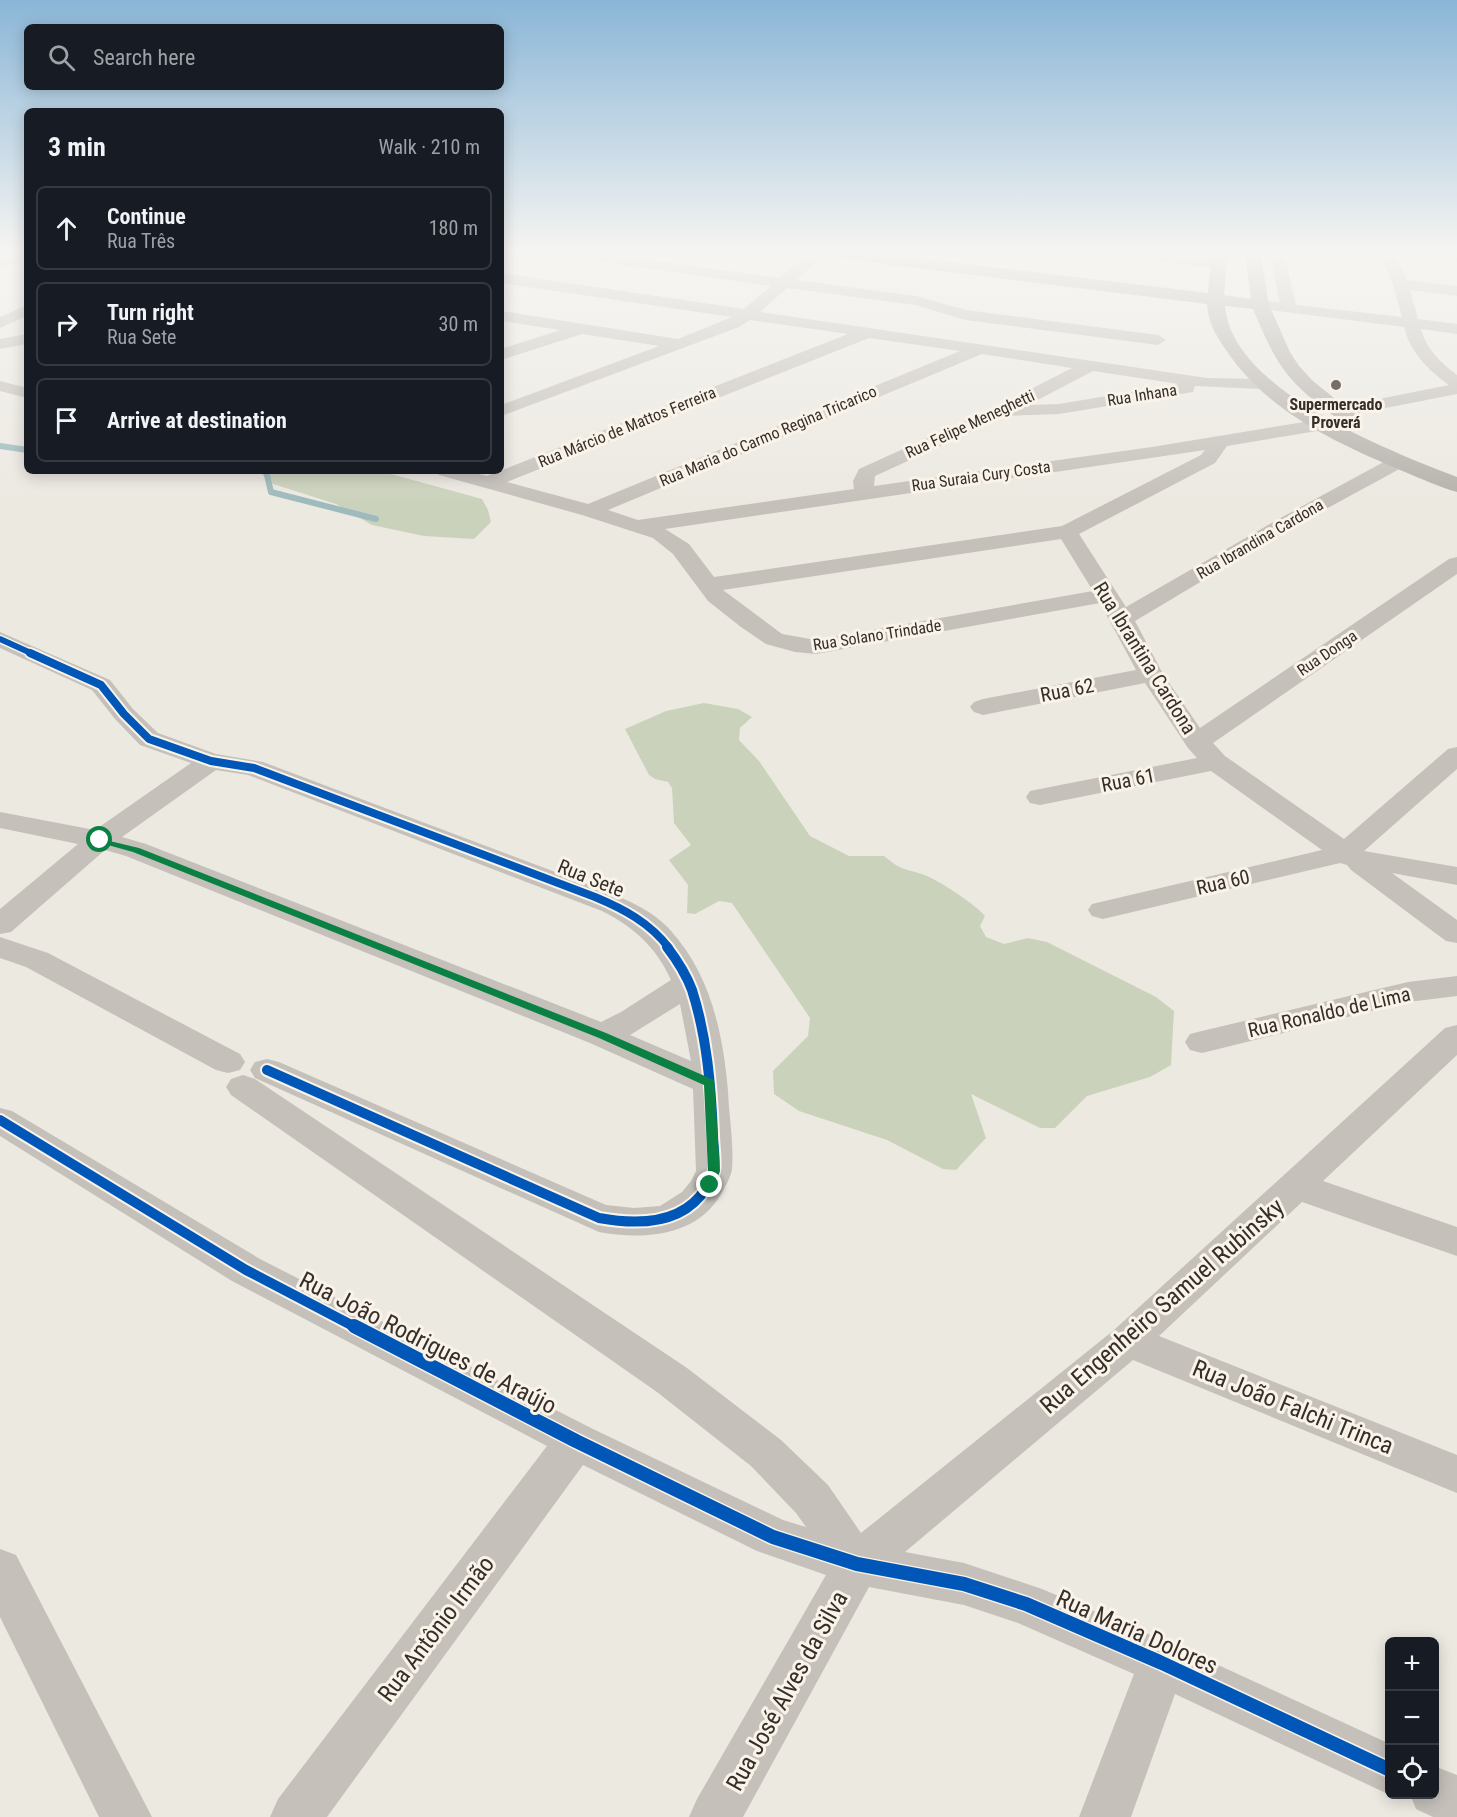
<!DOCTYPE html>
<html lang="en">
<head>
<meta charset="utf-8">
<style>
	body { margin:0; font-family:"Roboto Condensed",sans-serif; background:#242831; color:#f1f3f6 }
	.controls { position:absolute; right:18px; bottom:18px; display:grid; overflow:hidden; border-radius:9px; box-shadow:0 3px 15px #0003 }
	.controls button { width:54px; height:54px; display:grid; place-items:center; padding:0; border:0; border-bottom:2px solid #363941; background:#171b24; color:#f1f3f6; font:30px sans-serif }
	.stop { position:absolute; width:18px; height:18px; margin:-14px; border:4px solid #0b8043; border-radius:50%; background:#fff }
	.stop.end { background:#0b8043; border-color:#fff; box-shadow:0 2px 6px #0008 }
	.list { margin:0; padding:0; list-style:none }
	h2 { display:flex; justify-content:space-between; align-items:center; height:78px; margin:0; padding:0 24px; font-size:26px }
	h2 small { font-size:20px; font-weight:400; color:#9ea1a6 }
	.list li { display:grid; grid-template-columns:39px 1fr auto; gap:18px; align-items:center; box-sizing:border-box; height:84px; margin:0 12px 12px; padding:0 12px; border:2px solid #363941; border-radius:9px }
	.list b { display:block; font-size:22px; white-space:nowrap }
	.list p { margin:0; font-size:20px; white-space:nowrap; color:#9ea1a6 }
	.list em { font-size:20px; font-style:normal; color:#9ea1a6 }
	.icon { flex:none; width:33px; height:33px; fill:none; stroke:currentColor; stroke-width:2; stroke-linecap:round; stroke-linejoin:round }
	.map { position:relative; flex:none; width:1457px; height:1817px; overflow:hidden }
	.search { position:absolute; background:#171b24; box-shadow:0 3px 15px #0003; left:24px; top:24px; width:480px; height:66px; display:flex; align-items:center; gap:15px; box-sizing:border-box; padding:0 21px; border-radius:9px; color:#9ea1a6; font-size:22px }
	.panel { position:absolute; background:#171b24; box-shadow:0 3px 15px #0003; left:24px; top:108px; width:480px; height:366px; border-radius:9px }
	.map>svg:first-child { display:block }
	.green { fill:#cbd2bc }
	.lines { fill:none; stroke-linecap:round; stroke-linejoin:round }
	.stream { stroke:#9ebabd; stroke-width:6 }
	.street { fill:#c5c0ba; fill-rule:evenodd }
	.secondary { fill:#b6b1ab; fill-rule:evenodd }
	.cycleway-far3-casing { stroke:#f9f3e9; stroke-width:9 }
	.cycleway-far2-casing { stroke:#f9f3e9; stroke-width:12 }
	.cycleway-far1-casing { stroke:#f9f3e9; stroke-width:14 }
	.cycleway-casing { stroke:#f9f3e9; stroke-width:17 }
	.cycleway-far3 { stroke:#0057b8; stroke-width:6 }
	.cycleway-far2 { stroke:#0057b8; stroke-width:8 }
	.cycleway-far1 { stroke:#0057b8; stroke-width:10 }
	.cycleway { stroke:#0057b8; stroke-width:14 }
	.route { fill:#0b8043 }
	.poi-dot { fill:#766f69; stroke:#f9f3e9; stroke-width:2 }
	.labels { text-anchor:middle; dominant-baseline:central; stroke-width:6; stroke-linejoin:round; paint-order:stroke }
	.far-street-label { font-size:16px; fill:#362e28; stroke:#f9f3e9 }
	.far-poi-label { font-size:16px; font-weight:bold; fill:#362e28; stroke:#f9f3e9 }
	.street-label { font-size:20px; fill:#362e28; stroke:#f9f3e9 }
	.near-street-label { font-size:24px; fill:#362e28; stroke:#f9f3e9 }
</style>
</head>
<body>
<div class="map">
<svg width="1457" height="1817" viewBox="0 0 1457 1817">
	<rect width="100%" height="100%" fill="#ece9e1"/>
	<g class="green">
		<path d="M 258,471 L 380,471 L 482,499 L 488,510 L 491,522 L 474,539 L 424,536 L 372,525 L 336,504 L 273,484 Z"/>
		<path d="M 704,703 L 738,709 L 752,717 L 740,728 L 739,740 L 759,761 L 810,836 L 849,856 L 884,856 C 901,870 902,868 922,874 C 937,879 975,904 985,916 L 980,926 L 986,937 L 1004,944 L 1028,938 L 1047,942 L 1156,997 L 1174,1011 L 1171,1065 L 1150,1077 L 1087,1096 L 1055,1128 L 1040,1128 L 971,1094 L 986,1138 L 956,1170 L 943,1169 L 887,1140 L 799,1111 L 774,1094 L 773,1071 L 808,1036 L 810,1018 L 732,903 L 719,901 L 695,914 L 687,913 L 688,885 L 669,860 L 691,845 L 674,823 L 672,788 L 668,782 L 655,779 L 649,775 L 625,729 L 666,711 Z"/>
	</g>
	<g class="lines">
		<g class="stream">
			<path d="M 0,446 L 27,450"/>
			<path d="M 266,471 L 271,492 L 376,519"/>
		</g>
		<g class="street">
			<path d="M 532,249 L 570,249 L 780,278 L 814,249 L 826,249 L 825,254 L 796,280 L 916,296 L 966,310 L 1158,335 L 1166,340 L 1158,345 L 965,320 L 915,305 L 787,288 L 760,312 L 1207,378 L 1261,379 L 1267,380 L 1270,384 L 1267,388 L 1261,389 L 1195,386 L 1193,392 L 1187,393 L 1059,414 L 1006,416 L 875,476 L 874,486 L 1152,447 L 1322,419 L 1329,421 L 1331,425 L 1329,429 L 1227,446 L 1215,463 L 1079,534 L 1126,607 L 1275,521 L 1391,458 L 1405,458 L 1408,462 L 1405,466 L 1289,529 L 1135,621 L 1163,674 L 1200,728 L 1449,559 L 1457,557 L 1457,574 L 1213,743 L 1225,756 L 1344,839 L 1448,749 L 1457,747 L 1457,769 L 1364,851 L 1457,867 L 1457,885 L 1392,873 L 1457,920 L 1457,943 L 1446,941 L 1351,870 L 1347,865 L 1340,863 L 1103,919 L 1092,916 L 1088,910 L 1092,904 L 1322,850 L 1211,771 L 1040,805 L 1030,803 L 1026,797 L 1030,791 L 1197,758 L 1188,748 L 1145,683 L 983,715 L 974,712 L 970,707 L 974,702 L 983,699 L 1136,670 L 1100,603 L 816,654 L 795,652 L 766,644 L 741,627 L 708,601 L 673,554 L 653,538 L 582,515 L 439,475 L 436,471 L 468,471 L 487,476 L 848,334 L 750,320 L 739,327 L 501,416 L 501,405 L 659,346 L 582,334 L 501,360 L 501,349 L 560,330 L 501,321 L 501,311 L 678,339 L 732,317 L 501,283 L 501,273 L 744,309 L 771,286 L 539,253 ZM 869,338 L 960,351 L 588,504 L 507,482 ZM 982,354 L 1072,368 L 996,407 L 859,469 L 853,481 L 854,489 L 638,520 L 608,510 ZM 1093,371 L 1179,384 L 1059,404 L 1028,405 ZM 1205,450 L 1201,455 L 1062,526 L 714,577 L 689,544 L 665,529 ZM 1061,539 L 1093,591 L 816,640 L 782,634 L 723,590 Z"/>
			<path d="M 1075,249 L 1121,249 L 1218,260 L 1225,264 L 1218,268 L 1082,253 Z"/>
			<path d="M 1269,249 L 1283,249 L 1296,305 L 1402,317 L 1393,284 L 1378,249 L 1414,249 L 1457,254 L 1457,262 L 1395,255 L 1407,280 L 1457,286 L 1457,296 L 1410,290 L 1418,319 L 1457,324 L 1457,334 L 1421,329 C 1426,349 1441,363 1457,375 L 1457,394 L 1340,417 L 1334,416 L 1331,412 L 1334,408 L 1449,385 C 1429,371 1410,352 1404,327 L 1254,308 L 1252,305 L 1260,300 L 1280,303 Z"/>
			<path d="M 27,250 L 27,259 L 0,268 L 0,259 Z"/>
			<path d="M 27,305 L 27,316 L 0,328 L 0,317 Z"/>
			<path d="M 27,334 L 27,344 L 0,349 L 0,339 Z"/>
			<path d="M 0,381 L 27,388 L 27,398 L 0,391 Z"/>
			<path d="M 0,632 L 110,680 L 133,709 L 158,733 L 216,754 L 263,762 L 606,891 C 629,901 654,911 671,931 C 711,975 723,1034 728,1091 C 729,1116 734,1144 732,1169 C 731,1177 725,1187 721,1194 C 697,1237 642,1240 599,1232 L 255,1078 L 250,1070 L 255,1062 L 267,1059 L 279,1062 L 606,1205 L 634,1208 L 660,1206 L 682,1192 L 691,1181 L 696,1171 L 693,1089 L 590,1043 L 126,856 L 105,850 L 11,932 L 0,934 L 0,909 L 78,844 L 0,828 L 0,812 L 95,830 L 191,763 L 140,745 L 115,719 L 92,690 L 0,648 ZM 216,770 L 248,775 L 602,911 C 634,927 656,947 671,980 L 621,1012 L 601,1022 L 146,844 L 122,837 ZM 680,1004 L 691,1061 L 630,1035 Z"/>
			<path d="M 0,937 L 48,953 L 240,1054 L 245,1062 L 240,1070 L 228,1073 L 216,1070 L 26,967 L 0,958 Z"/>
			<path d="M 1457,976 L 1457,996 L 1408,1002 L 1202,1053 L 1190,1050 L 1185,1042 L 1190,1034 L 1202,1031 L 1408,982 Z"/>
			<path d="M 1457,1025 L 1457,1055 L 1323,1181 L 1457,1227 L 1457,1256 L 1302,1202 L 1159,1336 L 1457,1455 L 1457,1493 L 1133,1360 L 905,1552 L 964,1563 L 1042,1589 L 1179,1647 L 1390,1744 L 1390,1795 L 1175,1694 L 1131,1817 L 1079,1817 L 1134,1674 L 1018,1623 L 964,1605 L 869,1587 L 743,1817 L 689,1817 L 697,1799 L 826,1575 L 757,1551 L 583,1465 L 327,1817 L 270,1817 L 278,1799 L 547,1446 L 232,1281 L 0,1136 L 0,1108 L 12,1111 L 260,1259 L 591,1428 L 783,1520 L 806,1527 L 796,1513 L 751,1466 L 657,1392 L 231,1095 L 226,1087 L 231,1079 L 243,1075 L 255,1079 L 687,1368 L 781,1440 L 828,1485 L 861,1533 L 1114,1330 L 1445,1028 Z"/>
			<path d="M 0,1549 L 16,1555 L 152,1817 L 99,1817 L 0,1617 Z"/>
			<path d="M 1434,1766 L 1457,1775 L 1457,1817 L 1433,1817 L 1416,1809 L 1410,1794 L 1434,1794 Z"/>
		</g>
		<path class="secondary" d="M 813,249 L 842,249 L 1208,293 L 1212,249 L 1228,249 L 1224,295 L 1251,299 L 1244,249 L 1260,249 L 1269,305 L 1290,352 L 1299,366 L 1313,381 L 1355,415 L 1352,419 C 1339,422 1333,415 1323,408 C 1281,375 1274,358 1253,309 L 1225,306 C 1231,390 1390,451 1457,477 L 1457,492 C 1439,487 1422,479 1405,472 C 1338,444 1267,412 1226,350 C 1215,334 1208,322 1207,304 L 820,256 L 814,254 Z"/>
		<g class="cycleway-far3-casing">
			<path id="cycleway-far3" d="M 0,639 L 33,654"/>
		</g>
		<g class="cycleway-far2-casing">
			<path id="cycleway-far2" d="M 30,653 L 101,685 L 124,714 L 149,739 L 211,761 L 254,768 L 595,897 C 624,909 650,923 669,948"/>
		</g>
		<g class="cycleway-far1-casing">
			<g id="cycleway-far1">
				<path d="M 267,1070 L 599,1218 C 637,1225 683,1225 706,1188 C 709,1184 713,1176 714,1171 C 716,1161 713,1146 713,1135 C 711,1086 707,1037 692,990 C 686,974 677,960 667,947"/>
				<path d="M 0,1120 L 246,1270 L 357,1328"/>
			</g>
		</g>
		<g class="cycleway-casing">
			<path id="cycleway" d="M 354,1326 L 576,1441 L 773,1537 L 857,1564 L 964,1584 L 1026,1604 L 1162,1663 L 1390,1770"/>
		</g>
		<use href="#cycleway-far3" class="cycleway-far3"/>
		<use href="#cycleway-far2" class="cycleway-far2"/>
		<use href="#cycleway-far1" class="cycleway-far1"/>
		<use href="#cycleway" class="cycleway"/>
	</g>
	<linearGradient id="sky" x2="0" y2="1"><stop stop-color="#8ab6d7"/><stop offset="0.5" stop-color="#f6f5f2"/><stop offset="1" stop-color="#f6f5f2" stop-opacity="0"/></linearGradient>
	<rect width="1457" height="503" fill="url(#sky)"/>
	<path class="route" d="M 97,838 L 139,848 L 606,1033 L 714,1080 L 720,1171 L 714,1188 L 710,1189 L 704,1185 L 708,1171 L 704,1085 L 599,1038 L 133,852 L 97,842 Z"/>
	<circle class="poi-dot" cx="1336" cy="385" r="6"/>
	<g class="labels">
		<g class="far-street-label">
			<text transform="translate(1142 395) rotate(-9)">Rua Inhana</text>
			<text transform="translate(970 424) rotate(-25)">Rua Felipe Meneghetti</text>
			<text transform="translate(627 427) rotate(-22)">Rua Márcio de Mattos Ferreira</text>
			<text transform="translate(768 436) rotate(-23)">Rua Maria do Carmo Regina Tricarico</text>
			<text transform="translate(981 476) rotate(-8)">Rua Suraia Cury Costa</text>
			<text transform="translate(1260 539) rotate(-30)">Rua Ibrandina Cardona</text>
			<text transform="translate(877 635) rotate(-9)">Rua Solano Trindade</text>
			<text transform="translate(1327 653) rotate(-34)">Rua Donga</text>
		</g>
		<g class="far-poi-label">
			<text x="1336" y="404">Supermercado<tspan x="1336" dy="18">Proverá</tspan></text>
		</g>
		<g class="street-label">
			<text transform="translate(1145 658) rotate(58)">Rua Ibrantina Cardona</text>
			<text transform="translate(1067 690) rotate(-11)">Rua 62</text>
			<text transform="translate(1128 780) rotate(-11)">Rua 61</text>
			<text transform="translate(591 878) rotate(22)">Rua Sete</text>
			<text transform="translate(1223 882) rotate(-13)">Rua 60</text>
			<text transform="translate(1329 1012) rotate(-13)">Rua Ronaldo de Lima</text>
		</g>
		<g class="near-street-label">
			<text transform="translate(1162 1306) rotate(-41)">Rua Engenheiro Samuel Rubinsky</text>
			<text transform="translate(428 1343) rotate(27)">Rua João Rodrigues de Araújo</text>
			<text transform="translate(1293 1407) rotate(22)">Rua João Falchi Trinca</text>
			<text transform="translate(436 1629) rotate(-53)">Rua Antônio Irmão</text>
			<text transform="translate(1137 1632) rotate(24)">Rua Maria Dolores</text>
			<text transform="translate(787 1691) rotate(-61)">Rua José Alves da Silva</text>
		</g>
	</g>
</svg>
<div class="controls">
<button>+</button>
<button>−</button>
<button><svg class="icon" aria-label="locate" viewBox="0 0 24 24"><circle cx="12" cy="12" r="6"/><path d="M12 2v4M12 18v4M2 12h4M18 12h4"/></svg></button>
</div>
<div class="stop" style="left:100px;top:840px"></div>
<div class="stop end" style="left:710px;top:1185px"></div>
<div class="search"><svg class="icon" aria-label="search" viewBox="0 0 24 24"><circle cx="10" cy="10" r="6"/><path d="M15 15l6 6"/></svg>Search here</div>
<section class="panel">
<h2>3 min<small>Walk · 210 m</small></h2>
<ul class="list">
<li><svg class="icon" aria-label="ahead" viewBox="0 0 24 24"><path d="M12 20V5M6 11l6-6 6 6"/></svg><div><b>Continue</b><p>Rua Três</p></div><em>180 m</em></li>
<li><svg class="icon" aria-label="right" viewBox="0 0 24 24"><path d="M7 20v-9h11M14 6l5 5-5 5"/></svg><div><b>Turn right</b><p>Rua Sete</p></div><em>30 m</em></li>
<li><svg class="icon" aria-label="arrive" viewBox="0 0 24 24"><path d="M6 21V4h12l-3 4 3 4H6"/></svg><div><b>Arrive at destination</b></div></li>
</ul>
</section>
</div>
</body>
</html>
